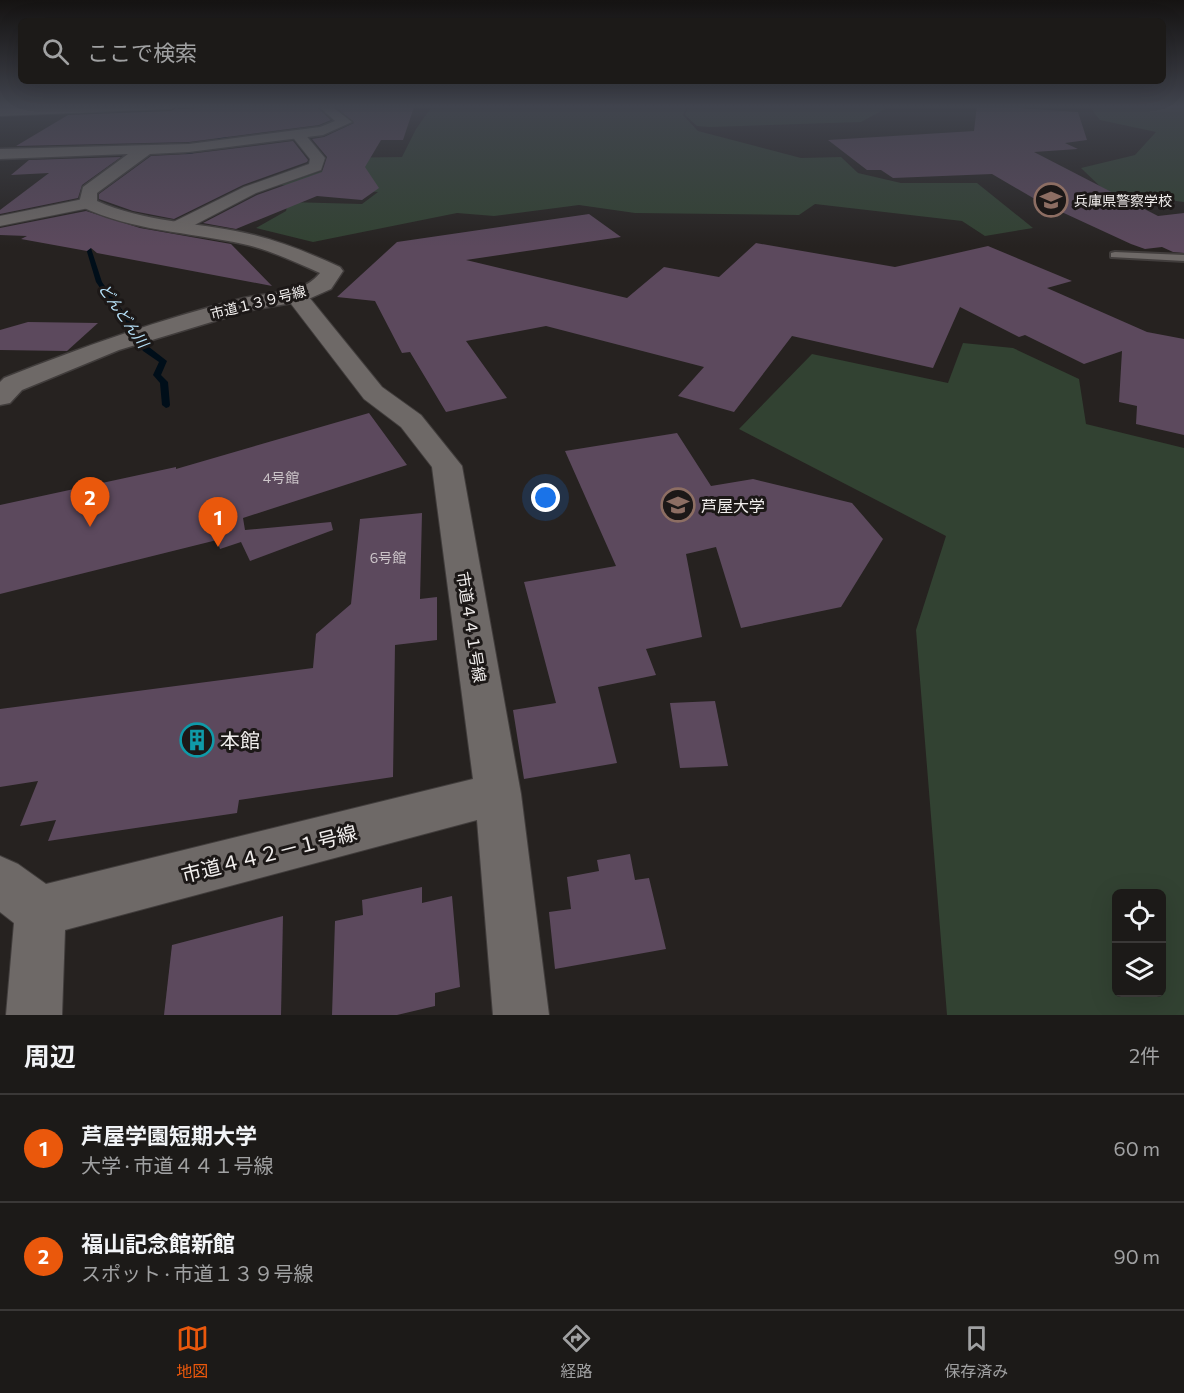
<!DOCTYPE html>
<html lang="ja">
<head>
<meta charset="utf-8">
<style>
	body { margin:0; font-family:Commissioner,"Noto Sans JP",sans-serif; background:#252321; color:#f1f3f6 }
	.controls { position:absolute; right:18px; bottom:18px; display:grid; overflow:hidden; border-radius:9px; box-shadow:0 6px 24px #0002 }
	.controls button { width:54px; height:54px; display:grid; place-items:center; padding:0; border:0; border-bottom:2px solid #3a3837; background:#1c1a18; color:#f1f3f6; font:30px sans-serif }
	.you { position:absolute; left:546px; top:498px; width:21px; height:21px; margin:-15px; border:4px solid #fff; border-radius:50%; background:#1a73e8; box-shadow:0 0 0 9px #1a73e833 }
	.badge { display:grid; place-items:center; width:39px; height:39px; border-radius:50%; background:#ea580c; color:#fff; font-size:20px; font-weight:700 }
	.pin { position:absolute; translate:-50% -50px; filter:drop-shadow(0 2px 3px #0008) }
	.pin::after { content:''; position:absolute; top:32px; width:21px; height:18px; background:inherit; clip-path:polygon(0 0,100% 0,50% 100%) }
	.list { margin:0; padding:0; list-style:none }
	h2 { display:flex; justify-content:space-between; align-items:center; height:78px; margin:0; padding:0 24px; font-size:26px }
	h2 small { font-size:20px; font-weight:400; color:#a0a1a2 }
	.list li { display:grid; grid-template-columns:39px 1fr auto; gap:18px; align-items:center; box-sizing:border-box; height:108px; padding:0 24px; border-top:2px solid #3a3837 }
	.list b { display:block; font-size:22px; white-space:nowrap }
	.list p { margin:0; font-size:20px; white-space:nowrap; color:#a0a1a2 }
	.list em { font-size:20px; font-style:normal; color:#a0a1a2 }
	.icon { flex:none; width:33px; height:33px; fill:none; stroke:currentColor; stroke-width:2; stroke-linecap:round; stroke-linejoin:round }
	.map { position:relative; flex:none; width:1184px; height:1015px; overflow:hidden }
	.search { position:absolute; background:#1c1a18; box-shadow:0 6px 24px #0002; left:18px; right:18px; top:18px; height:66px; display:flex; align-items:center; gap:15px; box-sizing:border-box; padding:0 21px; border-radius:9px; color:#a0a1a2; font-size:22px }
	.sheet { height:294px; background:#1c1a18 }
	nav { display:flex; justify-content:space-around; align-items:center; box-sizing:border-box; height:84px; border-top:2px solid #3a3837; background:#1c1a18; font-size:16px; color:#a0a1a2 }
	nav a { display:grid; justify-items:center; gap:3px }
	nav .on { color:#ea580c }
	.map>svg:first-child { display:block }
	.green { fill:#324232; fill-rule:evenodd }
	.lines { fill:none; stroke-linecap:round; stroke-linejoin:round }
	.stream { fill:#000e19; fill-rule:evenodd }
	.building { fill:#5c495d }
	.lane-casing { stroke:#413d3c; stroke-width:4 }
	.street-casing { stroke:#413d3c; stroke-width:2 }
	.secondary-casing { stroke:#413d3c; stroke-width:3 }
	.lane { fill:#6e6967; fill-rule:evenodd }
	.street { fill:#6e6967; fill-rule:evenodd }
	.secondary { fill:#6e6967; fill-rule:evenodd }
	.labels { text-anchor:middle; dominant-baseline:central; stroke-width:6; stroke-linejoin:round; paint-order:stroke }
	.far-poi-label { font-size:14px; fill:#f1eeed; stroke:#1c1817; text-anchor:start }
	.far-street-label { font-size:14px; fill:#f1eeed; stroke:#1c1817 }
	.number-label { font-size:14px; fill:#ccc5c9 }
	.far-water-label { font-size:15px; font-style:italic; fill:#b8e3fb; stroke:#1c1817 }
	.poi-label { font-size:16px; fill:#f1eeed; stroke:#1c1817; text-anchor:start }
	.street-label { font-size:16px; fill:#f1eeed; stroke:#1c1817 }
	.near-poi-label { font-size:20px; fill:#f1eeed; stroke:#1c1817; text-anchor:start }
	.near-street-label { font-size:20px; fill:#f1eeed; stroke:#1c1817 }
</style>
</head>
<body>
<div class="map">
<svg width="1184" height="1015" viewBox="0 0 1184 1015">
	<rect width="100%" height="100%" fill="#262220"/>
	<g class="green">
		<path d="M 433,105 L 688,105 L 683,115 L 698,131 L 801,158 L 841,157 L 858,173 L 901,183 L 977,183 L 1033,228 L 985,236 L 962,221 L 815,204 L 799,215 L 635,213 L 579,205 L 494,216 L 457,213 L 313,242 L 256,228 L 286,211 L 288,202 L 362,204 L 378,192 L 279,185 L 322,171 L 329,158 L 402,157 L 416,129 Z"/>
		<path d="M 689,105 L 881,105 L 885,109 L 861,122 L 710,127 L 697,126 L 685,115 Z"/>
		<path d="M 1079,105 L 1184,105 L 1184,202 L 1106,192 L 1081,168 L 1135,155 L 1156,132 L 1100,120 L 1089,106 Z"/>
		<path d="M 963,343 L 1013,348 L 1079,379 L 1086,424 L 1184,448 L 1184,1015 L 947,1015 L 916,630 L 946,536 L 739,429 L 812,354 L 948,383 ZM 1116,894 L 1162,894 L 1162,992 L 1116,992 Z"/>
	</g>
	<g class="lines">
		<g class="stream">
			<path d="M 235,131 L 239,132 L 195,152 L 181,162 L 177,161 L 191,150 Z"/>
			<path d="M 82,235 L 87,236 L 102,282 L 149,347 L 167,361 L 161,375 L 168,382 L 170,405 L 169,407 L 166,408 L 162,405 L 160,383 L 153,375 L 159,362 L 143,351 L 96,282 Z"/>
		</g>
	</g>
	<g class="building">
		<path d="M 263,105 L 315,105 L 331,120 L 319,125 L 189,142 L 16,146 L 68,115 L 171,111 L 179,106 L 178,109 Z"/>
		<path d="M 333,105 L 414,107 L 403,140 L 381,140 L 365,167 L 379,188 L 362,200 L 317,196 L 236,229 L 203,223 L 257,195 L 322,172 L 327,157 L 312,139 L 324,137 L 354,123 Z"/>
		<path d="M 977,105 L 1078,112 L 1087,140 L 1065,143 L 1078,149 L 1034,152 L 1158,216 L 1184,213 L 1184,253 L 1173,252 L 1162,247 L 1145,249 L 1131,244 L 1040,202 L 992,174 L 893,178 L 881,170 L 867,170 L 828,140 L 974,131 Z"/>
		<path d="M 293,141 L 308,160 L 307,162 L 243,185 L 174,219 L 133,211 L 99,199 L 99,194 L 151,156 L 189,154 Z"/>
		<path d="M 121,157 L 82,185 L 78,198 L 0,214 L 0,210 L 49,173 L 11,175 L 29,160 Z"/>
		<path d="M 86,211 L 140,228 L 231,244 L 272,286 L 97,253 L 91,248 L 87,251 L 21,239 L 27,236 L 0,235 L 0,228 Z"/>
		<path d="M 589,214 L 621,237 L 466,260 L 627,298 L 664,267 L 719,277 L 756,243 L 895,267 L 988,246 L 1072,281 L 1047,288 L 1147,332 L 1184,339 L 1184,435 L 1136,424 L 1137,406 L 1119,402 L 1122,351 L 1084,364 L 1025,335 L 1019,337 L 960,307 L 933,368 L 792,336 L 734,412 L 678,396 L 704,367 L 546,326 L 466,341 L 507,398 L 446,412 L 410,352 L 402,353 L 375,301 L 337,297 L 397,242 Z"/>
		<path d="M 28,322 L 98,323 L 67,351 L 0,350 L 0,330 Z"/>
		<path d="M 369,413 L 407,465 L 243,518 L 245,530 L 331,522 L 333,530 L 250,561 L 241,542 L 220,549 L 217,540 L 0,594 L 0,505 L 176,467 L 176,469 Z"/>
		<path d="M 677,433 L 711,486 L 753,479 L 852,503 L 883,539 L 841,607 L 741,628 L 716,547 L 686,554 L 702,637 L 646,649 L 656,675 L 598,687 L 617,763 L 524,779 L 513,710 L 556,703 L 524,582 L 616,566 L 565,451 Z"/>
		<path d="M 422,513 L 420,599 L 437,597 L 437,640 L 395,645 L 393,777 L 239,800 L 237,813 L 48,841 L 56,820 L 20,826 L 38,781 L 0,787 L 0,709 L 313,668 L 316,634 L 351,604 L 360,519 Z"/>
		<path d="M 715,701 L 728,766 L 680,768 L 670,703 Z"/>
		<path d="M 630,854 L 635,880 L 649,878 L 666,949 L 555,969 L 549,912 L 571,909 L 567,877 L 599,871 L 597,860 Z"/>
		<path d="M 422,887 L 422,903 L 452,896 L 460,987 L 435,993 L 435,1006 L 397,1015 L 332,1015 L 335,921 L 363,915 L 362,900 Z"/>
		<path d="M 283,916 L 281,1015 L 164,1015 L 172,945 Z"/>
	</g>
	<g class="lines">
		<g class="lane-casing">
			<path id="lane" d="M 1115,252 L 1184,255 L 1184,261 L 1111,257 L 1111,253 Z"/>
		</g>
		<g class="street-casing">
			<g id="street">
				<path d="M 93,105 L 177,105 L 171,109 L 0,116 L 0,108 Z"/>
				<path d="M 298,131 L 303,132 L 325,158 L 321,170 L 256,193 L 183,231 L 171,231 L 168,227 L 171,223 L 244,187 L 309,164 L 310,159 L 291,135 Z"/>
				<path d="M 88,198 L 96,203 L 94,207 L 0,226 L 0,216 Z"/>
				<path d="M 296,290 L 304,291 L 382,387 L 421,415 L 462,466 L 521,794 L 549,1015 L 493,1015 L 477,820 L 65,930 L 62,1015 L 6,1015 L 14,923 L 0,912 L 0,856 L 18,864 L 46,884 L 473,779 L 432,467 L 401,427 L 364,399 L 285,296 L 288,291 Z"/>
			</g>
		</g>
		<g class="secondary-casing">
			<path id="secondary" d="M 317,105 L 330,105 L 352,122 L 323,135 L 189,152 L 150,154 L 97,193 L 97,201 C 144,222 195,222 245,233 C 278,240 309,253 340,267 L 343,271 L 331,289 L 304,301 L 251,310 L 119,350 L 22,390 L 10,403 L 0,405 L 0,382 L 4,378 C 82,347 161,319 244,298 C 268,292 303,295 320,273 C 295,262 270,250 243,244 C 188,232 133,231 82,207 L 79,203 L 83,187 L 128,154 L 0,159 L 0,149 L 189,144 L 320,127 L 335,121 Z"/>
		</g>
		<use href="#lane" class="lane"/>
		<use href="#street" class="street"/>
		<use href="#secondary" class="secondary"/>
	</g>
	<linearGradient id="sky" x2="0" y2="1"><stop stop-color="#151312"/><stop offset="0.43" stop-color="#41444e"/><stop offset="1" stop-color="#41444e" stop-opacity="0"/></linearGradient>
	<rect width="1184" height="247" fill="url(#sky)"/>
	<defs>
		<g id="school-ring" transform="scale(1.725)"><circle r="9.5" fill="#1c1817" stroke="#8d6e63" stroke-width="1.5"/><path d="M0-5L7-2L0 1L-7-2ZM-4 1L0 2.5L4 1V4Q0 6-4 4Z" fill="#8d6e63"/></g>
		<g id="university-ring" transform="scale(1.725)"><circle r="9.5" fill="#1c1817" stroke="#8d6e63" stroke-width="1.5"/><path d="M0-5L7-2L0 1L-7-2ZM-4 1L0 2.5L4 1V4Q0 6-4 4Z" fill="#8d6e63"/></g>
		<g id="building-ring" transform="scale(1.725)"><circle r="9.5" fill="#1c1817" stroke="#0f9aa8" stroke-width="1.5"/><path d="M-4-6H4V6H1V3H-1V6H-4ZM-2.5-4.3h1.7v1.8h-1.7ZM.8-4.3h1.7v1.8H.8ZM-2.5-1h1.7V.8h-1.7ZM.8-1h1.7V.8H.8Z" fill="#0f9aa8"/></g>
	</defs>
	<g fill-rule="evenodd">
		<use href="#school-ring" x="1051" y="200"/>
		<use href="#university-ring" x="678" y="505"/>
		<use href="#building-ring" x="197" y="740"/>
	</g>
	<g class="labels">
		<g class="far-poi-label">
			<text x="1074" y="200">兵庫県警察学校</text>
		</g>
		<g class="far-street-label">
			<text transform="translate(258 302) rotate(-14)">市道１３９号線</text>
		</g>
		<g class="number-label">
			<text x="281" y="477">4号館</text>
			<text x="388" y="557">6号館</text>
		</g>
		<g class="far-water-label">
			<text transform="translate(124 315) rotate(55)">どんどん川</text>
		</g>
		<g class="poi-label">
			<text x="701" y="505">芦屋大学</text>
		</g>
		<g class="street-label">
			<text transform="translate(472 627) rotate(81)">市道４４１号線</text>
		</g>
		<g class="near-poi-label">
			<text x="220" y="740">本館</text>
		</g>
		<g class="near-street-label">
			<text transform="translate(269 853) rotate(-14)">市道４４２－１号線</text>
		</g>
	</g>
</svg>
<div class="controls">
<button><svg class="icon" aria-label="locate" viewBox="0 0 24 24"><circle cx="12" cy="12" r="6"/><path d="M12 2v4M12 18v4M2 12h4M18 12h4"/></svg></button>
<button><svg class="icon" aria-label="layers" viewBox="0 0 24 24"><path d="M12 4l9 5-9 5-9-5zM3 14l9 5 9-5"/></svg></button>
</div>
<div class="you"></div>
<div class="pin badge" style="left:218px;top:547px">1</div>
<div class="pin badge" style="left:90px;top:527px">2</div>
<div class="search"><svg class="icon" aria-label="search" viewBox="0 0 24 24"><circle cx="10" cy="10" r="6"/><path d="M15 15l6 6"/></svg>ここで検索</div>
</div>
<section class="sheet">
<h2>周辺<small>2件</small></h2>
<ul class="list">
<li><span class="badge">1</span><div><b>芦屋学園短期大学</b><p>大学 · 市道４４１号線</p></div><em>60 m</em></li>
<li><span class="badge">2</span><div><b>福山記念館新館</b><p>スポット · 市道１３９号線</p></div><em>90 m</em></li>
</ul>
</section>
<nav>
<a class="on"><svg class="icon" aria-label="map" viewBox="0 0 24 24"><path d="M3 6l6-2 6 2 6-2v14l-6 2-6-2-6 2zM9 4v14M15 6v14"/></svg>地図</a>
<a><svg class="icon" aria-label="directions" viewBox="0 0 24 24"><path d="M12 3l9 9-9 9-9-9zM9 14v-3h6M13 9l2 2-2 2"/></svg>経路</a>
<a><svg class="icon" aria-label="saved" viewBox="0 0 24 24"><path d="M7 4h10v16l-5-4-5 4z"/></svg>保存済み</a>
</nav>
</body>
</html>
